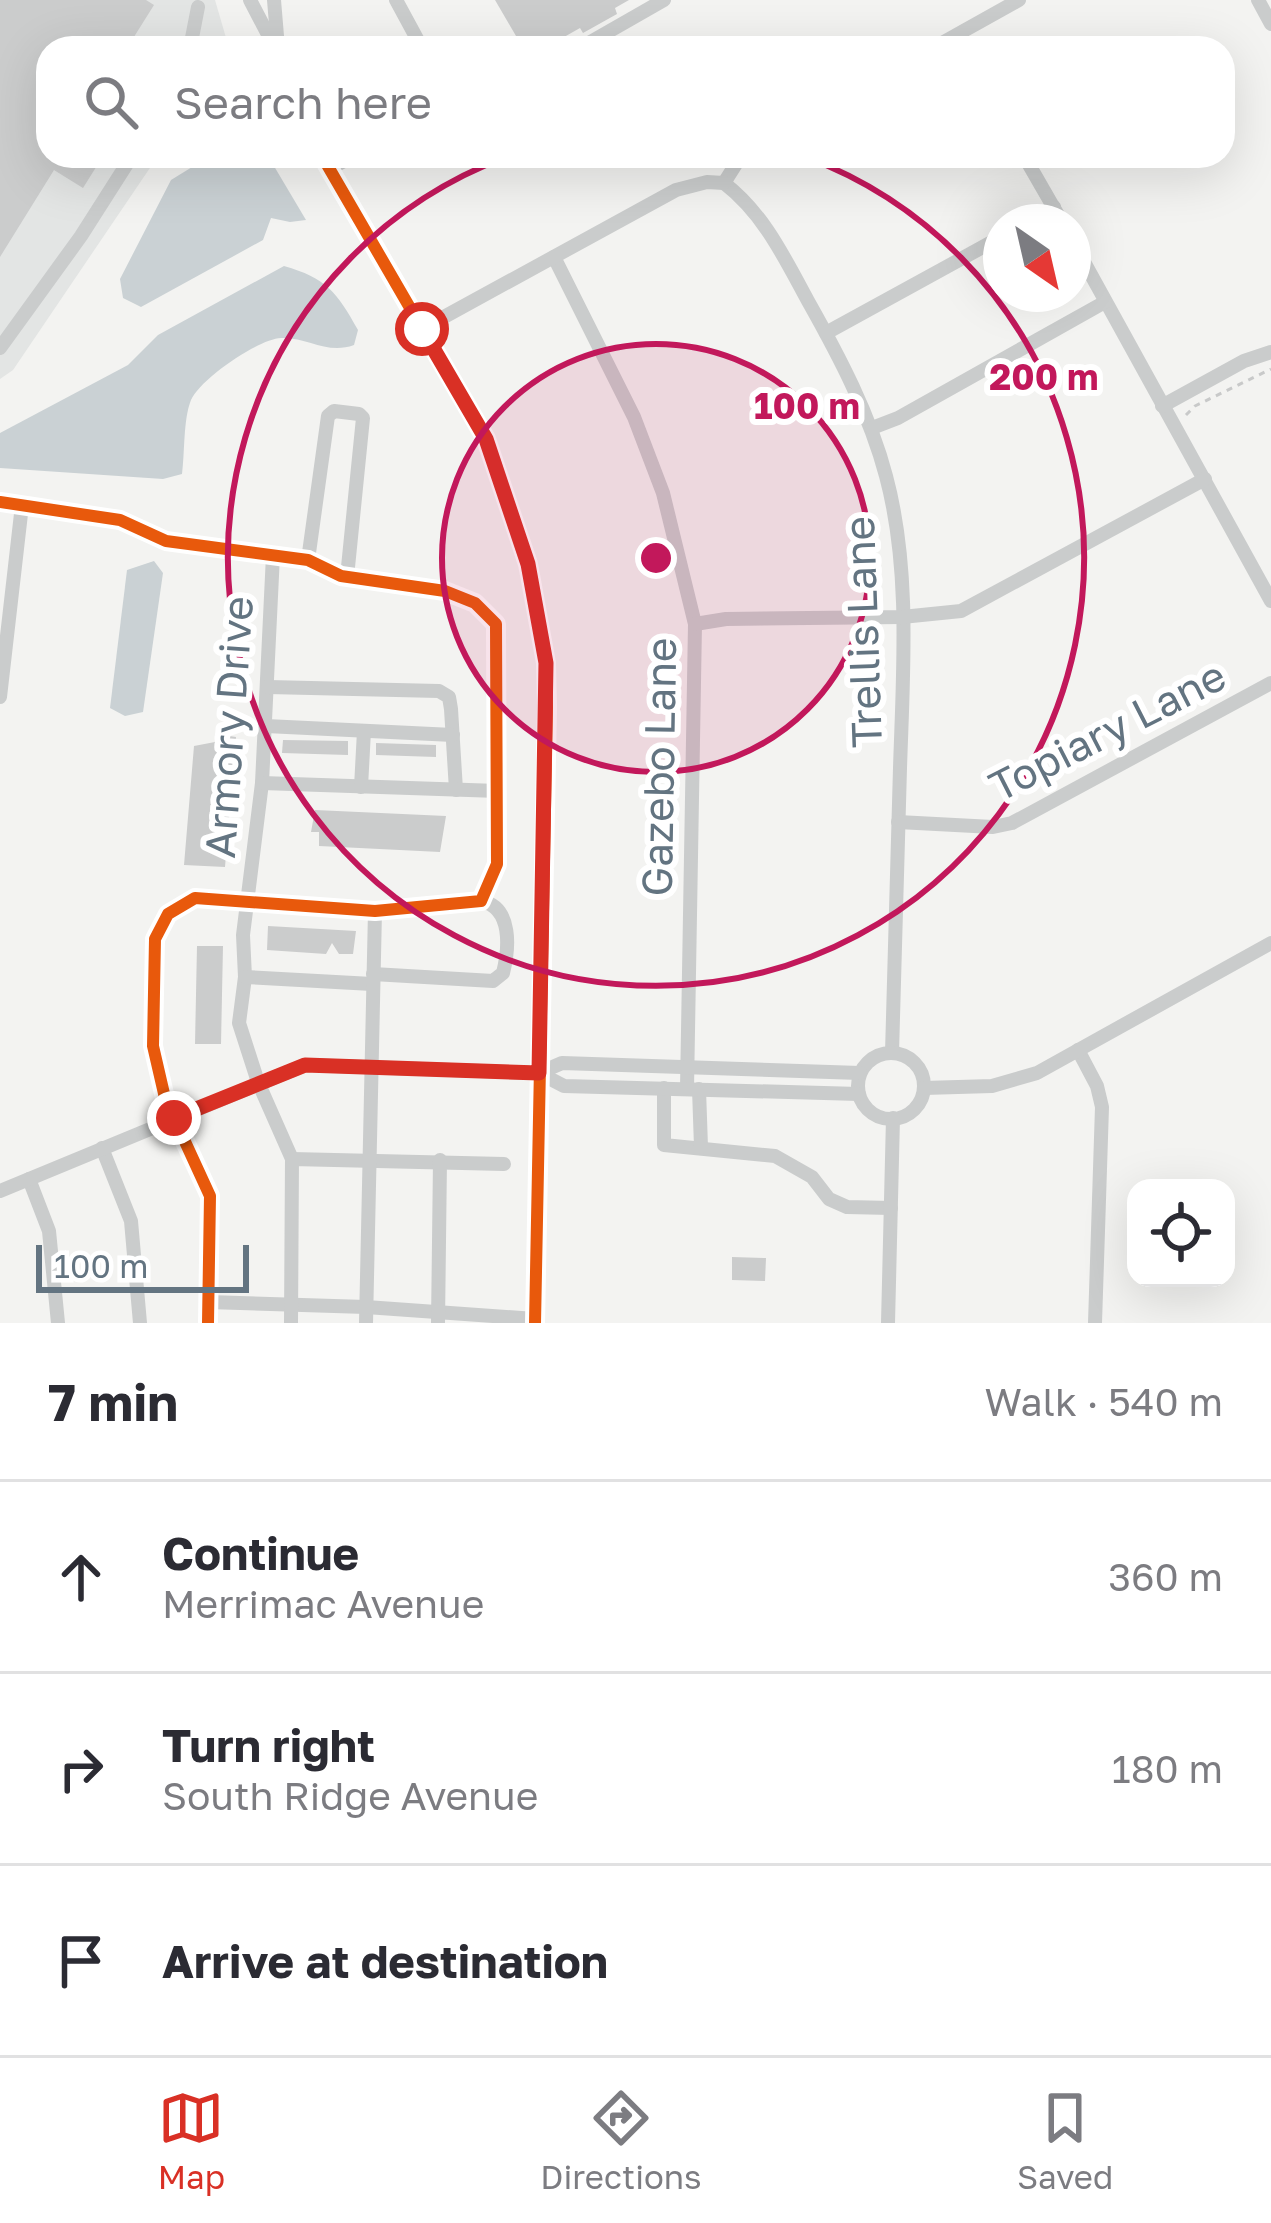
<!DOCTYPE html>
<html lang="en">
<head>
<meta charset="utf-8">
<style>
	body { margin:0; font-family:"Golos Text",sans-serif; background:#f2f2f3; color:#2b2b33 }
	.controls { position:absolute; right:36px; bottom:36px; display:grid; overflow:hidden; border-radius:24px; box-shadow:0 12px 48px #0002 }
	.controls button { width:108px; height:108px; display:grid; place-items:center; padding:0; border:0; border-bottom:3px solid #e1e1e2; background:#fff; color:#2b2b33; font:60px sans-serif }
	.compass { position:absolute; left:983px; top:204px; width:108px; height:108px; border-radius:50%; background:#fff; box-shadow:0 12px 48px #0002; rotate:146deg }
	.scale { position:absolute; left:36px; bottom:30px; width:213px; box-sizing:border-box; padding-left:12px; border:6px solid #637481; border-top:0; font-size:33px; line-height:42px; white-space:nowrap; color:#637481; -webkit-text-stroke:9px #fff; paint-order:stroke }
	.stop { position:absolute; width:36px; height:36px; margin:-27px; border:9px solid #d93025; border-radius:50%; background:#fff }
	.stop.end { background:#d93025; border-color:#fff; box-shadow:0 3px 12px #0008 }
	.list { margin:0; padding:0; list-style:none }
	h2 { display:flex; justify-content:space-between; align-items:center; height:156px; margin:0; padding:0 48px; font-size:51px }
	h2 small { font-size:39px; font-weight:400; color:#7c7c81 }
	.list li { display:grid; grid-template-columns:78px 1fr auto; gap:36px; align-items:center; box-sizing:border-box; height:192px; padding:0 48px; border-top:3px solid #e1e1e2 }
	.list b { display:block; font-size:45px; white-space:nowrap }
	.list p { margin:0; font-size:39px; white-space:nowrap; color:#7c7c81 }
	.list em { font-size:39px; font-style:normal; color:#7c7c81 }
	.icon { flex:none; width:66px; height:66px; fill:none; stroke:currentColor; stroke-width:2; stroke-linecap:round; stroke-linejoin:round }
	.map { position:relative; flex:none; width:1271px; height:1323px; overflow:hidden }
	.search { position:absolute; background:#fff; box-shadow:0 12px 48px #0002; left:36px; right:36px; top:36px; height:132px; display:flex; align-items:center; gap:30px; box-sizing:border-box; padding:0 42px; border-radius:36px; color:#7c7c81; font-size:45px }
	.sheet { height:732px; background:#fff }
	nav { display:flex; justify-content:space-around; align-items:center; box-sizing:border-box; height:168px; border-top:3px solid #e1e1e2; background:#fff; font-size:33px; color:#7c7c81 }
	nav a { display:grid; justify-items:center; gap:6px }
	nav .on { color:#d93025 }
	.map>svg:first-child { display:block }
	.built { fill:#e3e5e4 }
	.water { fill:#cad1d4 }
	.building { fill:#cbcccc }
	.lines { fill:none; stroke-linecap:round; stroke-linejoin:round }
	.path { stroke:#c8c9c9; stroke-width:3; stroke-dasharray:6 6; stroke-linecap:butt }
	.minor { stroke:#cacccc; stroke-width:14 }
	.cycleway-casing { stroke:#fff; stroke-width:20 }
	.cycleway { stroke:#e8590c; stroke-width:12 }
	.route { stroke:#d93025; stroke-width:15 }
	.ring { fill:none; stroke:#c2185b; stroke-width:6 }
	.labels { text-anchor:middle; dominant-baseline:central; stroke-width:12; stroke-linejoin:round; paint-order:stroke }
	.street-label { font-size:42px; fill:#637481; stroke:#fff }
	.centre { fill:#c2185b; stroke:#fff; stroke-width:6 }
	.ring-label { font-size:36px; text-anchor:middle; font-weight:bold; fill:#c2185b; stroke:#fff; stroke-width:12; stroke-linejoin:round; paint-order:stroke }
</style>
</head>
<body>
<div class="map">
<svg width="1271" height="1323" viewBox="0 0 1271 1323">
	<rect width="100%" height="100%" fill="#f3f3f1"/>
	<path class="built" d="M 0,0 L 215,0 L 229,48 L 48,48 L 48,156 L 158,156 L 13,370 L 0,379 Z"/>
	<g class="water">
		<path d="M 210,156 L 268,156 L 306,220 L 290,222 L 271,218 L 263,240 L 141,307 L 123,298 L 120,279 L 171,180 Z"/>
		<path d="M 284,266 C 326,278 337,292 358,330 L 354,345 C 327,355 308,337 281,338 C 258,339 200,379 191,400 C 183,420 185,453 182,474 L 163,479 L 0,468 L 0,433 L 128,365 L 158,335 Z"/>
		<path d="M 154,561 L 163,573 L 143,712 L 125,716 L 110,708 L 127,570 Z"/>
	</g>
	<g class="building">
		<path d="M 0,0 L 146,0 L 154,5 L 127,48 L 48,48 L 48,156 L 103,156 L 83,188 L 54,170 L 0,257 Z"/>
		<path d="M 495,0 L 629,0 L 615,8 L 617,14 L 583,33 L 580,28 L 550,45 L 547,39 L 531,48 L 523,48 Z"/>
		<path d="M 216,734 L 236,737 L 225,867 L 184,865 L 194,746 L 215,742 Z"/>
		<path d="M 283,740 L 348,741 L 348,755 L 282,753 Z"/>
		<path d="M 376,743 L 436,745 L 436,757 L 376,755 Z"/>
		<path d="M 315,810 L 446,816 L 440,852 L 319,846 L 319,832 L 311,832 Z"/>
		<path d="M 268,926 L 356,931 L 353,954 L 339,954 L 332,943 L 326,954 L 267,950 Z"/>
		<path d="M 197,946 L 223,946 L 221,1044 L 195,1044 Z"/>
		<path d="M 732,1257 L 766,1258 L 765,1281 L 732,1280 Z"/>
	</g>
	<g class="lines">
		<path class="path" d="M 1186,415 L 1195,406 L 1271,369"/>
		<g class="minor">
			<path d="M 250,0 L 275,48"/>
			<path d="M 274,0 L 278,48"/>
			<path d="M 396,0 L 422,48"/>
			<path d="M 1258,0 L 1271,24"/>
			<path d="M 190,48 L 198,7"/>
			<path d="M 580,48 L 664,0"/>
			<path d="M 933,48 L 1019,0"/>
			<path d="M 322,156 L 486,439 L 528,564 L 546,663 L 547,707 L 535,1323"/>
			<path d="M 1024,156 L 1062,222"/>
			<path d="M 329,169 L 353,156"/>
			<path d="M 724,183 C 764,214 784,257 808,301 C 839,356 870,415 886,476 C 911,569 903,673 900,768 C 897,863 894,958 892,1053"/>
			<path d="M 724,183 L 741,156"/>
			<path d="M 1027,222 L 1054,207"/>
			<path d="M 1073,242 L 1271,601"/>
			<path d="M 554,257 L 634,417 L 663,493 L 695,624 L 687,1089"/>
			<path d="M 422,329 L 676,190 L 707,182 L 724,183"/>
			<path d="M 826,333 L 1001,237"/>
			<path d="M 0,348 L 81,236 L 132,156"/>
			<path d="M 1162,406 L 1244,361 L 1271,352"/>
			<path d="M 872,428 L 898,418 L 1105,302"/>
			<path d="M 0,502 L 120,520 L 166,541 L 308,560 L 341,576 L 445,591 L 475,603 L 496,624 L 497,864 L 481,901 L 375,911 L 195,898 L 168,914 L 155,939 L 153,1046 L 165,1098 L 210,1196 L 208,1323"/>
			<path d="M 273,555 L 262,783 L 243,935 L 245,977 L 239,1023 L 258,1082 L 292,1159"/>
			<path d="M 308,560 L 328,416 L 334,411 L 359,414 L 363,418 L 347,577"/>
			<path d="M 695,624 L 726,619 L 902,617 L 961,611 L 1205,479"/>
			<path d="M 268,687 L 439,691 L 449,697 L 451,709 L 456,790"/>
			<path d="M 0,697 L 22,505"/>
			<path d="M 266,726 L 453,735"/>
			<path d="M 262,783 L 498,791"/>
			<path d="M 361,787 L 364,731"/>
			<path d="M 898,822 L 993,827 L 1012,823 L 1271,683"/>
			<path d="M 373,974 L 493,981 L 503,973 C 509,949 513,907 481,901"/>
			<path d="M 245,977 L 372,984"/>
			<path d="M 1078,1050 L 1097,1086 L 1102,1107 L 1095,1323"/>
			<circle cx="891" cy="1086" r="33"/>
			<path d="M 539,1073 L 562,1063 L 860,1073"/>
			<path d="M 664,1088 L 664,1145 L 775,1156 L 812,1177 L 829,1199 L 847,1207 L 891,1208"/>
			<path d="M 924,1088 L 992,1086 L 1037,1073 L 1271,943"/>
			<path d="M 699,1089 L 701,1147"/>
			<path d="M 102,1148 L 131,1221 L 140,1323"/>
			<path d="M 29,1179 L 49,1231 L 58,1323"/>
			<path d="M 0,1191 L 305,1065 L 539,1073 L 564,1086 L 859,1094"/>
			<path d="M 208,1302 L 366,1307 L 535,1319"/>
			<path d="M 291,1323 L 292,1159 L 504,1164"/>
			<path d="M 366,1323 L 375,911"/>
			<path d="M 438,1323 L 440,1160"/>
			<path d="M 888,1323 L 893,1118"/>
		</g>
		<g class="cycleway-casing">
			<g id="cycleway">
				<path d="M 322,156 L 486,439 L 528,564 L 546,663 L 547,707 L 535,1323"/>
				<path d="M 0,502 L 120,520 L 166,541 L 308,560 L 341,576 L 445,591 L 475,603 L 496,624 L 497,864 L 481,901 L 375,911 L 195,898 L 168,914 L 155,939 L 153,1046 L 165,1098 L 210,1196 L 208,1323"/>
			</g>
		</g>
		<use href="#cycleway" class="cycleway"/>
	</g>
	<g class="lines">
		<path class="route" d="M 174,1118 L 305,1065 L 539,1073 L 546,663 L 528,564 L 486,439 L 422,329"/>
	</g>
	<circle cx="656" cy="558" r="214" fill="#c2185b" fill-opacity=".12"/>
	<g class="ring">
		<circle cx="656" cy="558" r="214"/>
		<path d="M806 157A428 428 0 1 1 506 157"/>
	</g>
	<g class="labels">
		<g class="street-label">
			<text transform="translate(862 632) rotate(-92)">Trellis Lane</text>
			<text transform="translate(228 727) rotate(-86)">Armory Drive</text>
			<text transform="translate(1107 730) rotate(-27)">Topiary Lane</text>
			<text transform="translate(658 767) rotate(-89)">Gazebo Lane</text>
		</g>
	</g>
	<circle cx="656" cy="558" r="18" class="centre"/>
	<g class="ring-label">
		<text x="1044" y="390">200 m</text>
		<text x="807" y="419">100 m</text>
	</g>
</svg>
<div class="controls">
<button><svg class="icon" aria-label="locate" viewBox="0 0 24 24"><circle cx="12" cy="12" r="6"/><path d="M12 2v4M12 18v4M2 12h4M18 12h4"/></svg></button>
</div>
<svg class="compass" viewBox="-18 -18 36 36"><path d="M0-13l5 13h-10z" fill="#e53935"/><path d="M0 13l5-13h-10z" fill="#7c7c81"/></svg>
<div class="scale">100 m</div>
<div class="stop" style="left:422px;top:329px"></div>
<div class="stop end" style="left:174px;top:1118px"></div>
<div class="search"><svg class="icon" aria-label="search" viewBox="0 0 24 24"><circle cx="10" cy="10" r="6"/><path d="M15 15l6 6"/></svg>Search here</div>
</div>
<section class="sheet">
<h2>7 min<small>Walk · 540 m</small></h2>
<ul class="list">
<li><svg class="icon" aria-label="ahead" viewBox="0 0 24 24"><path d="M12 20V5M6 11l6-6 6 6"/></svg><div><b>Continue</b><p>Merrimac Avenue</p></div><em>360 m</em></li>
<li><svg class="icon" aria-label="right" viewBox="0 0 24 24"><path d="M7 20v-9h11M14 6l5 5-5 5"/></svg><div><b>Turn right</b><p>South Ridge Avenue</p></div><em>180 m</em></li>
<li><svg class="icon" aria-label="arrive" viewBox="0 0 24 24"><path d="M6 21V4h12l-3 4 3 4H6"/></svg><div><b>Arrive at destination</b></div></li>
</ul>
</section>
<nav>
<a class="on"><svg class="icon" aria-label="map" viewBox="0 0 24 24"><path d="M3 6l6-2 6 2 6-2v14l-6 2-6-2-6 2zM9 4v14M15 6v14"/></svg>Map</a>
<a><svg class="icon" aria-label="directions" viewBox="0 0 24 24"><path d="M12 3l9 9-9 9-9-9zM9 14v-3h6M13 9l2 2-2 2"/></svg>Directions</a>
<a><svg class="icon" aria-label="saved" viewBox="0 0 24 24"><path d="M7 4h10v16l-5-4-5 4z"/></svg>Saved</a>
</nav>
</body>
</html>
